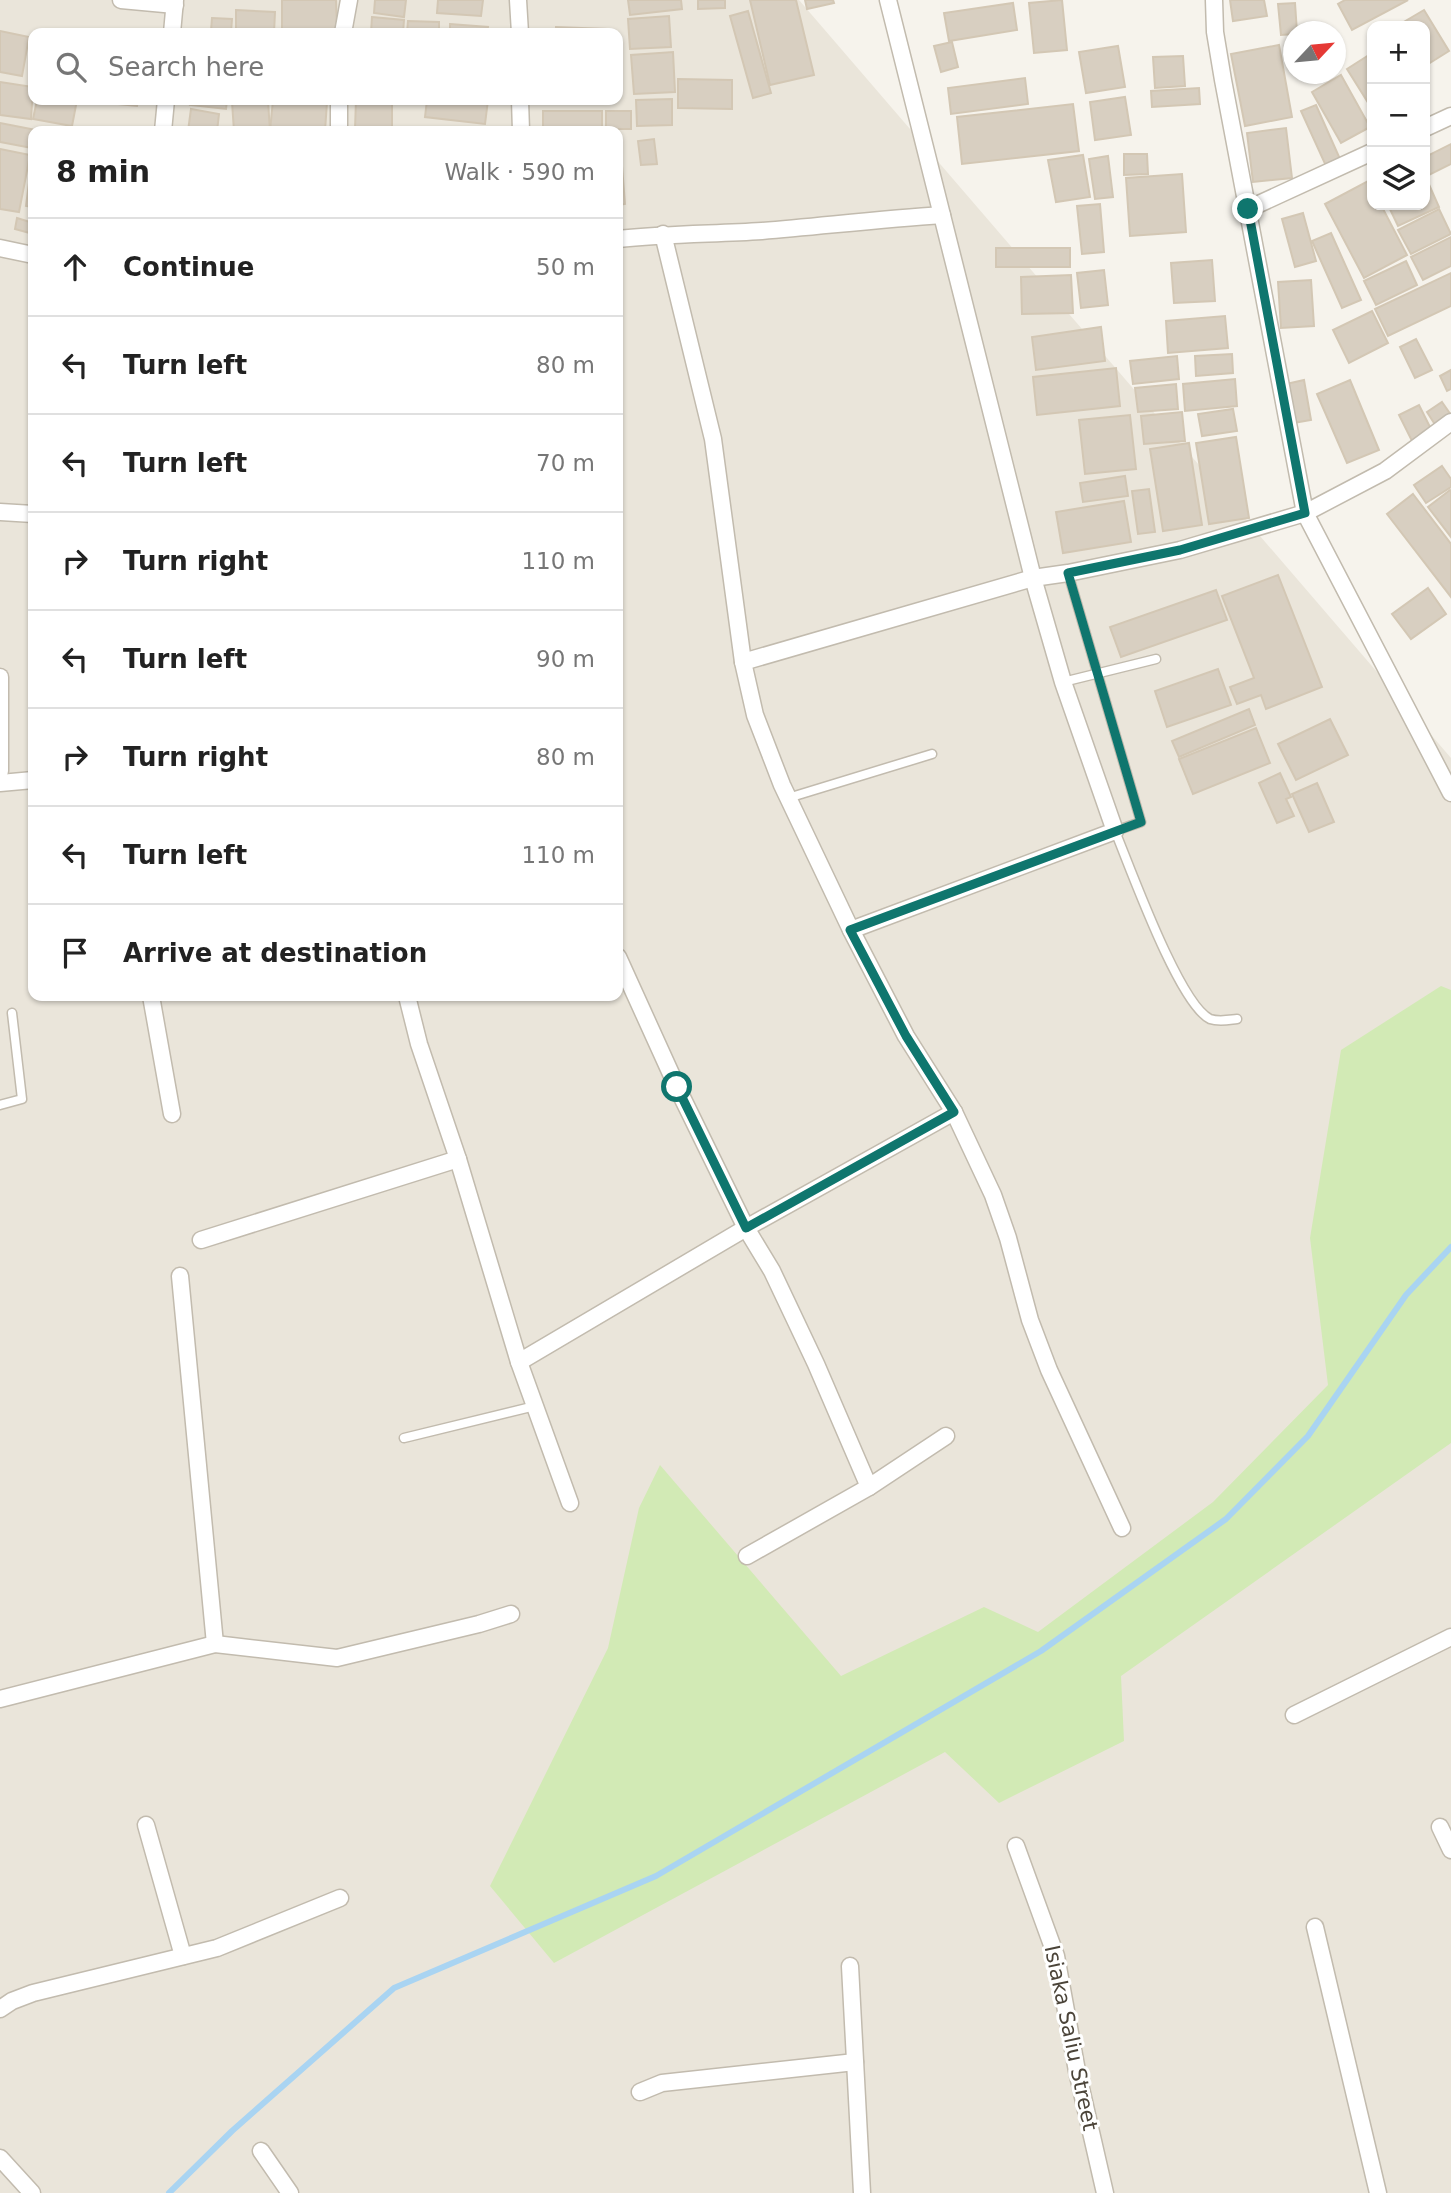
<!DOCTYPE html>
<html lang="en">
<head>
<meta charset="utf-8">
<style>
	body { margin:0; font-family:"DejaVu Sans",sans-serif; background:#f2f2f2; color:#222 }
	.controls { position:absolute; right:21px; top:21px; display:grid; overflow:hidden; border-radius:14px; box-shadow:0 2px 5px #0004 }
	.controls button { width:63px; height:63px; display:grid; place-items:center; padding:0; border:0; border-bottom:2px solid #e0e0e0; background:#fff; color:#222; font:35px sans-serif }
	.compass { position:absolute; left:1283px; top:21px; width:63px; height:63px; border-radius:50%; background:#fff; box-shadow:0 2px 5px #0004; rotate:64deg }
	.stop { position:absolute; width:21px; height:21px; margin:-16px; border:5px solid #0f766e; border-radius:50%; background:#fff }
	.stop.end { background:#0f766e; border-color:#fff; box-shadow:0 2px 7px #0008 }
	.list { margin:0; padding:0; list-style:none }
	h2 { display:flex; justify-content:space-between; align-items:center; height:91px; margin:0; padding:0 28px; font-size:30px }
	h2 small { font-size:23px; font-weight:400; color:#767676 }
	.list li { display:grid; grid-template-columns:46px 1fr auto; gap:21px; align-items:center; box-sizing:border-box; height:98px; padding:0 28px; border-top:2px solid #e0e0e0 }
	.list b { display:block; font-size:26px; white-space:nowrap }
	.list em { font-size:23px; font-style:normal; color:#767676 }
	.icon { flex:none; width:38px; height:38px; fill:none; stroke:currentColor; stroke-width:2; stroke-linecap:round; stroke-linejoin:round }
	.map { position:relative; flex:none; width:1451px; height:2193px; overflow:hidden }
	.search { position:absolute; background:#fff; box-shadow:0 2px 5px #0004; left:28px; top:28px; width:595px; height:77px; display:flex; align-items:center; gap:18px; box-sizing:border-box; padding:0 24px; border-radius:14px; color:#767676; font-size:26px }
	.panel { position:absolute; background:#fff; box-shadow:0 2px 5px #0004; left:28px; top:126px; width:595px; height:875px; border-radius:14px }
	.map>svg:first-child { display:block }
	.residential { fill:#eae5da; fill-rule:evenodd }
	.green { fill:#d2eab5 }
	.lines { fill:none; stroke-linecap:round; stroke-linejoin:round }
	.stream { stroke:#a9d4f2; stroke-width:6 }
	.building { fill:#d8cfc1; stroke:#d3c7b4; stroke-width:2 }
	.service-casing { stroke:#c2bbae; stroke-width:11 }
	.minor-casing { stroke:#c2bbae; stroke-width:19 }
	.service { stroke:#fff; stroke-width:8 }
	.minor { stroke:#fff; stroke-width:16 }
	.route { stroke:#0f766e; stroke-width:9 }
	.labels { text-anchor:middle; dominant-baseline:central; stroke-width:6; stroke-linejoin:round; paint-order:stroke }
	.street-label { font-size:21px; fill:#4b4439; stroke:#fff }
</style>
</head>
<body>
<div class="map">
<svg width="1451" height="2193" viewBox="0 0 1451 2193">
	<rect width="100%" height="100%" fill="#f6f3ec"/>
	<path class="residential" d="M 0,0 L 799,0 L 1451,758 L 1451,2193 L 0,2193 ZM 33,33 L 618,33 L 618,100 L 33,100 ZM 33,131 L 618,131 L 618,996 L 33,996 Z"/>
	<path class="green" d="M 1441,986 L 1451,990 L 1451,1443 L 1121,1676 L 1124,1741 L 999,1803 L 945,1752 L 554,1963 L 490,1886 L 608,1648 L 639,1508 L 660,1465 L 841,1676 L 984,1607 L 1038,1632 L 1213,1502 L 1328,1385 L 1310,1238 L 1341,1050 Z"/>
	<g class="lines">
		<path class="stream" d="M 169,2193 L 232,2131 L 394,1988 L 656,1876 L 1041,1651 L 1226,1519 L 1308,1436 L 1406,1295 L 1451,1247"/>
	</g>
	<g class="building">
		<path d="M 282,0 L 336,0 L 337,29 L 282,29 Z"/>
		<path d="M 375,0 L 406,0 L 404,17 L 374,13 Z"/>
		<path d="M 438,0 L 483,0 L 481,16 L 437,13 Z"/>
		<path d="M 628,0 L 681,0 L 682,9 L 630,15 Z"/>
		<path d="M 698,0 L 725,0 L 725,8 L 698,9 Z"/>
		<path d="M 750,0 L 796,0 L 814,75 L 770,85 Z"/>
		<path d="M 805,0 L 833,0 L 834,3 L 807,9 Z"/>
		<path d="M 1062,0 L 1067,50 L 1034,53 L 1029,3 Z"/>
		<path d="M 1230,0 L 1264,0 L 1267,16 L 1233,21 Z"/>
		<path d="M 1345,0 L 1408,0 L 1352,30 L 1338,4 Z"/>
		<path d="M 1013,3 L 1017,30 L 949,41 L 944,13 Z"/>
		<path d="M 1295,3 L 1297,32 L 1294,32 L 1294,34 L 1281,35 L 1278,4 Z"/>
		<path d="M 236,10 L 275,12 L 274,33 L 236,32 Z"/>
		<path d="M 1424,10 L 1449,51 L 1425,66 L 1425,26 L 1397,26 Z"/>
		<path d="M 748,11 L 771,93 L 753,98 L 730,16 Z"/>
		<path d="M 669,16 L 671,47 L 630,49 L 628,19 Z"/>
		<path d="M 372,17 L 404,20 L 403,33 L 371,33 Z"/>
		<path d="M 212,18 L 232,19 L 231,33 L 211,31 Z"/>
		<path d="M 408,21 L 439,22 L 439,33 L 407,33 Z"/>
		<path d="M 450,24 L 488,27 L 487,33 L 450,33 Z"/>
		<path d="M 556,27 L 607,29 L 607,33 L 556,33 Z"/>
		<path d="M 0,31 L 29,37 L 22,76 L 0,72 Z"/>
		<path d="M 952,42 L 958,67 L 941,72 L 934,46 Z"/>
		<path d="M 1279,45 L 1292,117 L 1245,126 L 1231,54 Z"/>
		<path d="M 1118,46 L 1125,87 L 1086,93 L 1079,52 Z"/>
		<path d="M 673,52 L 675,92 L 634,94 L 631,55 Z"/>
		<path d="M 1372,53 L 1372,109 L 1347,69 Z"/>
		<path d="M 1183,56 L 1185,86 L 1155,88 L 1153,57 Z"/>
		<path d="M 1341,75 L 1370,127 L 1341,143 L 1312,92 Z"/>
		<path d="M 1025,78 L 1028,104 L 951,114 L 948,88 Z"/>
		<path d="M 678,79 L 732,80 L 732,109 L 678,108 Z"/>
		<path d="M 0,82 L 33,87 L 31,119 L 0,115 Z"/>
		<path d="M 1199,88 L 1200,104 L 1152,107 L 1151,91 Z"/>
		<path d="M 1125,97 L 1131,135 L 1095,140 L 1090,102 Z"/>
		<path d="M 672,99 L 672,125 L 637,126 L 636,100 Z"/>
		<path d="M 37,100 L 77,100 L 72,126 L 33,119 Z"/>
		<path d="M 99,100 L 138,100 L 137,106 L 99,102 Z"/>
		<path d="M 191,100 L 227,100 L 226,109 L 190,105 Z"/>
		<path d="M 273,100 L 327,102 L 325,131 L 270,131 Z"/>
		<path d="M 356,100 L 392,100 L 392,131 L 355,129 Z"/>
		<path d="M 427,100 L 488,100 L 485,124 L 425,117 Z"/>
		<path d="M 268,101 L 270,131 L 234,131 L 232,102 Z"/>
		<path d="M 1073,104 L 1079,151 L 962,164 L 957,117 Z"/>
		<path d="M 1316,105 L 1340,159 L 1326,166 L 1301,111 Z"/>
		<path d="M 191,109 L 219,114 L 217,131 L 188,131 Z"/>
		<rect x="543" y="111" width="59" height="20"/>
		<rect x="606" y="111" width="25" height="18"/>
		<path d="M 0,123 L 36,130 L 33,131 L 32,148 L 0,142 Z"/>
		<path d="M 1286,128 L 1292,178 L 1253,182 L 1247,133 Z"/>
		<path d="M 654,139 L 657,164 L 641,165 L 638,141 Z"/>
		<path d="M 618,141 L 620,141 L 625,204 L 618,205 Z"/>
		<path d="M 1451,144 L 1451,164 L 1425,177 L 1425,157 Z"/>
		<path d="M 0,149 L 30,155 L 19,212 L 0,209 Z"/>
		<path d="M 1124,154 L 1147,154 L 1148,174 L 1124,175 Z"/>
		<path d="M 1083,155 L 1090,197 L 1056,202 L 1048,160 Z"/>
		<path d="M 1108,156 L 1113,197 L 1095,199 L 1089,159 Z"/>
		<path d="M 32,160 L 33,160 L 33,207 L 26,206 Z"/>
		<path d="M 1182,174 L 1186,232 L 1130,236 L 1126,178 Z"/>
		<path d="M 1427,180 L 1439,207 L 1398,226 L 1388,205 L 1425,205 L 1425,181 Z"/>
		<path d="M 1368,181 L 1372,189 L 1372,205 L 1381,205 L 1407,255 L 1364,278 L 1325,204 Z"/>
		<path d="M 1100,204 L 1104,252 L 1082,254 L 1077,206 Z"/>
		<path d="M 1439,209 L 1451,234 L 1411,254 L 1398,230 Z"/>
		<path d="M 1303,213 L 1316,261 L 1295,267 L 1282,219 Z"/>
		<path d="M 17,218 L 33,223 L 33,234 L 15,229 Z"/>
		<path d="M 1331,233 L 1361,300 L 1342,308 L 1312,241 Z"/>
		<path d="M 1451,237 L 1451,266 L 1423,280 L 1411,257 Z"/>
		<rect x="996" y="248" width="74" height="19"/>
		<path d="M 1212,260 L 1215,301 L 1174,303 L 1171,263 Z"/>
		<path d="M 1406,261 L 1417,285 L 1376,305 L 1364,281 Z"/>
		<path d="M 1104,270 L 1108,305 L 1081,308 L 1077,273 Z"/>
		<path d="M 1451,273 L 1451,306 L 1388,336 L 1375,309 Z"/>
		<path d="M 1071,275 L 1073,313 L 1022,314 L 1021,277 Z"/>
		<path d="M 1311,280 L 1314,326 L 1281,328 L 1278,282 Z"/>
		<path d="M 1372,311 L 1388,343 L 1349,363 L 1333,330 Z"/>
		<path d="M 1225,316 L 1228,348 L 1168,353 L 1166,321 Z"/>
		<path d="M 1101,327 L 1105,361 L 1036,370 L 1032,337 Z"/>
		<path d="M 1416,339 L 1432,370 L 1415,378 L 1400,347 Z"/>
		<path d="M 1232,354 L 1233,373 L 1196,376 L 1195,356 Z"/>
		<path d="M 1177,356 L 1179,379 L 1133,384 L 1130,361 Z"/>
		<path d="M 1116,368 L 1120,406 L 1037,415 L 1033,377 Z"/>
		<path d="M 1451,370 L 1451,389 L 1447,391 L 1440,376 Z"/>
		<path d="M 1235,379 L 1237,406 L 1185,411 L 1183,384 Z"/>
		<path d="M 1304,380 L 1311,420 L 1293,423 L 1286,384 Z"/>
		<path d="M 1350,380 L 1379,450 L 1347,463 L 1317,394 Z"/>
		<path d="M 1176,384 L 1178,409 L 1138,412 L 1135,388 Z"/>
		<path d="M 1442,402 L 1451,415 L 1436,426 L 1427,412 Z"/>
		<path d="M 1419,405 L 1432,431 L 1412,441 L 1399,415 Z"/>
		<path d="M 1233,409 L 1237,431 L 1202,436 L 1198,414 Z"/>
		<path d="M 1182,412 L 1185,441 L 1144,444 L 1141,416 Z"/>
		<path d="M 1130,415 L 1136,469 L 1085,474 L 1079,420 Z"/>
		<path d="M 1236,437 L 1249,518 L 1209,524 L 1196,443 Z"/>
		<path d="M 1189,443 L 1202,525 L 1163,531 L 1150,449 Z"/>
		<path d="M 1442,466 L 1451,479 L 1451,487 L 1426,503 L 1414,485 Z"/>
		<path d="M 1125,476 L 1128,496 L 1083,502 L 1080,483 Z"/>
		<path d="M 1149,489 L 1155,532 L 1138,534 L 1132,491 Z"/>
		<path d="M 1450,490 L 1451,491 L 1451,537 L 1428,507 Z"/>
		<path d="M 1413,494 L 1451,544 L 1451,597 L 1387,514 Z"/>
		<path d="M 1124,501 L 1131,542 L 1063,553 L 1056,512 Z"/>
		<path d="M 1278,575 L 1322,687 L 1266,709 L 1261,695 L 1237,704 L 1230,687 L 1254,678 L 1222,596 Z"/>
		<path d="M 1428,588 L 1446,614 L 1411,639 L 1392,614 Z"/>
		<path d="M 1216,590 L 1227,620 L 1121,657 L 1110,627 Z"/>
		<path d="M 1218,669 L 1231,705 L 1167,727 L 1155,691 Z"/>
		<path d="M 1249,709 L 1255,725 L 1179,757 L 1172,741 Z"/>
		<path d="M 1330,719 L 1348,755 L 1296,780 L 1278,744 Z"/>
		<path d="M 1256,728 L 1270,763 L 1193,794 L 1179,759 Z"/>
		<path d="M 1280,773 L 1291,797 L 1286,799 L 1294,816 L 1277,823 L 1259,783 Z"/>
		<path d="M 1317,783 L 1334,822 L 1309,832 L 1292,794 Z"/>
	</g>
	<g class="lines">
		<g class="service-casing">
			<g id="service">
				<path d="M 1068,573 L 1141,822 L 1115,831 C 1130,867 1179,1004 1210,1019 C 1219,1022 1228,1020 1237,1019"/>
				<path d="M 1063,682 L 1156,659"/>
				<path d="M 788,798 L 932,754"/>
				<path d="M 0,1105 L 22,1099 L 12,1013"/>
				<path d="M 404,1438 L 535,1406"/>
			</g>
		</g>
		<g class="minor-casing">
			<g id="minor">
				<path d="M 121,0 L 175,5"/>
				<path d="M 518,0 L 520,33"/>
				<path d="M 1214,0 L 1215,32 L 1223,80 L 1305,513 L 1451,793"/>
				<path d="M 172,33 L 175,0"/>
				<path d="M 343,33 L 349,0"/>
				<path d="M 339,100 L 339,131"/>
				<path d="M 520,100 L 521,131"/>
				<path d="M 1425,128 L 1451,116"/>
				<path d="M 163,131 L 166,100"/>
				<path d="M 1248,209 L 1372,152"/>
				<path d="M 663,234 L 713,439 L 743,662 L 755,715 L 782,785 L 851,930 L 906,1036 L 954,1112 L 993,1195 L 1008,1238 L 1030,1320 L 1049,1370 L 1122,1528"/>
				<path d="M 618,239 C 666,234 714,234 762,231 C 822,226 882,219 942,215"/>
				<path d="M 0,248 L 33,255"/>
				<path d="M 0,512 L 33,514"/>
				<path d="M 743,662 L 1033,578 L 1068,573 L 1180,550 L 1305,513 L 1385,471 L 1451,422"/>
				<path d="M 0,771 L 0,677"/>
				<path d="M 0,783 L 33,780"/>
				<path d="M 851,930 L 1115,831 L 1063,682 L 1033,578 L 888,0"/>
				<path d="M 618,957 L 677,1087 L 746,1228 L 772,1271 L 816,1364 L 869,1487 L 946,1436"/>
				<path d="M 151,996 L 172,1114"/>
				<path d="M 407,996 L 419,1044 L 458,1159 L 519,1362 L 570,1503"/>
				<path d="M 201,1240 L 458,1159"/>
				<path d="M 180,1276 L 215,1644"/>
				<path d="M 519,1362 L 746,1228 L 954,1112"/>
				<path d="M 747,1556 L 869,1487"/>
				<path d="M 0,1699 L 215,1644 L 337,1658 L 479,1624 L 511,1614"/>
				<path d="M 1294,1715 L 1451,1637"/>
				<path d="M 146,1825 L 183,1956"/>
				<path d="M 1440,1827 L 1451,1850"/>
				<path d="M 1016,1846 L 1056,1956 L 1077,2071 L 1105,2193"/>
				<path d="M 1315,1927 L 1378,2193"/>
				<path d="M 850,1966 L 862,2193"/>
				<path d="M 0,2009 L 12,2001 L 33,1993 L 217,1948 L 340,1898"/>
				<path d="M 640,2092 L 662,2083 L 855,2062"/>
				<path d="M 261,2151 L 290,2193"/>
				<path d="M 0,2158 L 32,2193"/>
			</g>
		</g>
		<use href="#service" class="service"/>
		<use href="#minor" class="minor"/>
	</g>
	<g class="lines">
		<path class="route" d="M 677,1087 L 746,1228 L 954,1112 L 906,1036 L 850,930 L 1141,822 L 1068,573 L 1180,550 L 1305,513 L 1248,209"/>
	</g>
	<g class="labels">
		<g class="street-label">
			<text transform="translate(1071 2038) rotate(78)">Isiaka Saliu Street</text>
		</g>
	</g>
</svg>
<div class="controls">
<button>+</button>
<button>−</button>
<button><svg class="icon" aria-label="layers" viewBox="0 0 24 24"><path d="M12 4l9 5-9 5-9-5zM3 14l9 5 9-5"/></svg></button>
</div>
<svg class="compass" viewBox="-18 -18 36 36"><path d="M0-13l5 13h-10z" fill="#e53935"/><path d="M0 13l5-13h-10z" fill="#767676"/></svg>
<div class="stop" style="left:677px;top:1087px"></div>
<div class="stop end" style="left:1248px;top:209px"></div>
<div class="search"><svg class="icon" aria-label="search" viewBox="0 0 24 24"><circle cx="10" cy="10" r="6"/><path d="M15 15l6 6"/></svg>Search here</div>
<section class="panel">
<h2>8 min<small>Walk · 590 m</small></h2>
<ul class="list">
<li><svg class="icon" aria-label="ahead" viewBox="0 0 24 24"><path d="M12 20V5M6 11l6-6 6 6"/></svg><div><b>Continue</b></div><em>50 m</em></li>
<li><svg class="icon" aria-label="left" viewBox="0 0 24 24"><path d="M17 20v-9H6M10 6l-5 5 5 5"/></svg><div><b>Turn left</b></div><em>80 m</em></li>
<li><svg class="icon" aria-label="left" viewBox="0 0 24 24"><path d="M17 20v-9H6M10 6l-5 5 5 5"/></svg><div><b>Turn left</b></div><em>70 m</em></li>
<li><svg class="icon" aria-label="right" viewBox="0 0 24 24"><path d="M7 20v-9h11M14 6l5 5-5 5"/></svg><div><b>Turn right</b></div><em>110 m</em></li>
<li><svg class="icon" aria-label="left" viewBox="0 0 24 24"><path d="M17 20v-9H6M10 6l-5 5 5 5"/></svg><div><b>Turn left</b></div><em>90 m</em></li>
<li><svg class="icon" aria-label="right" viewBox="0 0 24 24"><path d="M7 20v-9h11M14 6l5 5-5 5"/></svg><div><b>Turn right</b></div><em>80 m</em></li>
<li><svg class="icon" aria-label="left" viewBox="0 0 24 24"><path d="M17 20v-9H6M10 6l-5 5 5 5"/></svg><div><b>Turn left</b></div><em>110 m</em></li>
<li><svg class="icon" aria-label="arrive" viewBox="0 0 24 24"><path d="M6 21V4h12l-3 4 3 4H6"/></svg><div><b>Arrive at destination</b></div></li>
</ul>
</section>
</div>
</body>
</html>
